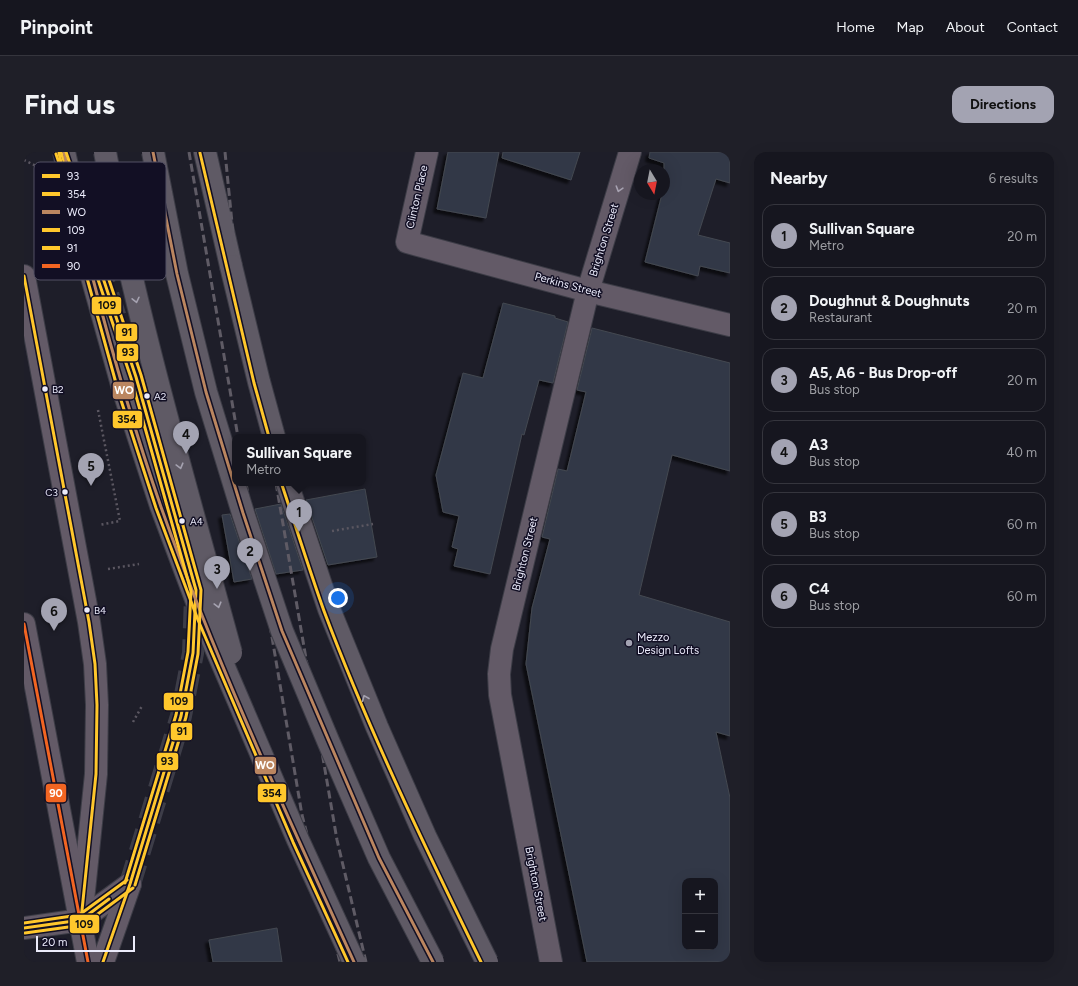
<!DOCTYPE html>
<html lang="en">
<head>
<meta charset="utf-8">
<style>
	body { margin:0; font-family:Figtree,sans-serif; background:#1f1f28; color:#f1f3f6 }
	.controls { position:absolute; right:12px; bottom:12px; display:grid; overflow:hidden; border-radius:8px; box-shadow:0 4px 16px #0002 }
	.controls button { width:36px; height:36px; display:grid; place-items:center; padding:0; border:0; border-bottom:1px solid #35353d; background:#16161f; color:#f1f3f6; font:20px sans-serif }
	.compass { position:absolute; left:610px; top:12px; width:36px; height:36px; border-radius:50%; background:#16161f; box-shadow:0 4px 16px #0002; rotate:170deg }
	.scale { position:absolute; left:12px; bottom:10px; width:99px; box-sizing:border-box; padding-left:4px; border:2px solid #ebebfb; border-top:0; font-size:11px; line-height:14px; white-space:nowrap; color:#ebebfb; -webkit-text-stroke:3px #120f24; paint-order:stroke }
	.you { position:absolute; left:314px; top:446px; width:14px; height:14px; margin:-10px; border:3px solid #fff; border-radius:50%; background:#1a73e8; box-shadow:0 0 0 6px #1a73e833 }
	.badge { display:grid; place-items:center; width:26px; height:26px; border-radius:50%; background:#a3a3b2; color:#111; font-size:13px; font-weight:700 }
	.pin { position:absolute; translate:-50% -33px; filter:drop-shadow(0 1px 2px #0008) }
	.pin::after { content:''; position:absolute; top:21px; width:14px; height:12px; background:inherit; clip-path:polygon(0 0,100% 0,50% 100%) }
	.popup { position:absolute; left:208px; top:282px; width:134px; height:52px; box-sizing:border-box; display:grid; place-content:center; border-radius:8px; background:#16161f; filter:drop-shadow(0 1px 3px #0005); font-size:13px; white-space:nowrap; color:#9e9fa4 }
	.popup b { font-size:15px; color:#f1f3f6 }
	.popup::after { content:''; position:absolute; left:50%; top:100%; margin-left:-8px; border:8px solid transparent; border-top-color:#16161f }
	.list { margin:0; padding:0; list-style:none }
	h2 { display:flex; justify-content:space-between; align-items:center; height:52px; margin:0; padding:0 16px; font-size:17px }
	h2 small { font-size:13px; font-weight:400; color:#9e9fa4 }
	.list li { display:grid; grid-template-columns:26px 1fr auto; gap:12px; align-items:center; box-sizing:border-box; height:64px; margin:0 8px 8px; padding:0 8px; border:1px solid #35353d; border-radius:12px }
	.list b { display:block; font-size:15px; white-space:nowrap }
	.list p { margin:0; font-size:13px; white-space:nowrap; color:#9e9fa4 }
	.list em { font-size:13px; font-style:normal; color:#9e9fa4 }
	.map { position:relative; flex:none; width:706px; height:810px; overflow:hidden; border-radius:12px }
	header { display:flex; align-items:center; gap:24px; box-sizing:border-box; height:56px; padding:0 20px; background:#16161f; border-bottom:1px solid #35353d }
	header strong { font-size:19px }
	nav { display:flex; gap:22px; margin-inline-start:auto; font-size:14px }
	.intro { display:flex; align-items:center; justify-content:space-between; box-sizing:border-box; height:96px; padding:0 24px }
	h1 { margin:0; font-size:28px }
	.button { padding:10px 18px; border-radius:12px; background:#a3a3b2; color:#111; font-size:14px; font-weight:700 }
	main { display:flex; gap:24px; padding:0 24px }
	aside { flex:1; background:#16161f; border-radius:12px; box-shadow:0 4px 16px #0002 }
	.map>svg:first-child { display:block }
	.building { fill:#313946; stroke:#444851; fill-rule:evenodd; filter:url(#shadow) }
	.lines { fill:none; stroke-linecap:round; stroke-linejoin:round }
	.minor-tunnel { stroke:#3d3d48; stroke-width:22; stroke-dasharray:22 11; stroke-linecap:butt }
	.minor-casing { stroke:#3c3c46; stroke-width:24 }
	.highway-casing { stroke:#3c3c46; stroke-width:24 }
	.path { stroke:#5b5761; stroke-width:2.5; stroke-dasharray:2 3; stroke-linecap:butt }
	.minor { stroke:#635a67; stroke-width:22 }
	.highway { stroke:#5f5a65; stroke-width:22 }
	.rail { stroke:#5f5b65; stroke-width:3; stroke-dasharray:8 4; stroke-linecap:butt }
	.highway-bridge-casing { stroke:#3c3c46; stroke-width:24; stroke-linecap:butt }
	.highway-bridge { stroke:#5f5a65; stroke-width:22 }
	.bus-1-casing { stroke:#120f24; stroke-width:6 }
	.bus-2-casing { stroke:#120f24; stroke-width:6 }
	.bus-3-casing { stroke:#120f24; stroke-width:6 }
	.bus-4-casing { stroke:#120f24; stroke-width:6 }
	.bus-5-casing { stroke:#120f24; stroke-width:6 }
	.bus-6-casing { stroke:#120f24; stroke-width:6 }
	.bus-1 { stroke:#ffc72c; stroke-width:3 }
	.bus-2 { stroke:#bb8660; stroke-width:3 }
	.bus-3 { stroke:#ffc72c; stroke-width:3 }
	.bus-4 { stroke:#ffc72c; stroke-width:3 }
	.bus-5 { stroke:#ffc72c; stroke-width:3 }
	.bus-6 { stroke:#f26522; stroke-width:3 }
	.oneway { stroke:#a7a2b1 }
	.oneway2 { stroke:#a5a2b0 }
	.bus-dot { fill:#ebebfb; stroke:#120f24; stroke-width:1.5 }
	.poi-dot { fill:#a3a3b2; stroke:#120f24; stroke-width:1.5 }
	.labels { text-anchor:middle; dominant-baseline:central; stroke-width:3; stroke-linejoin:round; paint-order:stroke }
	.bus-label { font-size:10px; fill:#ebebfb; stroke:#120f24; text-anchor:start }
	.street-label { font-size:11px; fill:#ebebfb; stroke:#120f24 }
	.poi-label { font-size:11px; fill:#ebebfb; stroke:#120f24; text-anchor:start }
	.key { fill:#120f24; stroke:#535164; stroke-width:1 }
	.key-label { font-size:11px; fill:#ebebfb }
	.line-badge { stroke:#120f24; stroke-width:1.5 }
	.badge-label { font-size:11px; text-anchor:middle; font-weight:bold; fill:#fff }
	.pale-badge-label { font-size:11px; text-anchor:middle; font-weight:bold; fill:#111 }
</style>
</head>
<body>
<header>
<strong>Pinpoint</strong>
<nav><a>Home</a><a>Map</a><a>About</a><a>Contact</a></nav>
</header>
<div class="intro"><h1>Find us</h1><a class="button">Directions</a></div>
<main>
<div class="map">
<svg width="706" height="810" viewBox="0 0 706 810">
	<defs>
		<filter id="shadow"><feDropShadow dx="-3.5" dy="3.5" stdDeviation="1" flood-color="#0009"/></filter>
	</defs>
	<rect width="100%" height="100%" fill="#1e1e29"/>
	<g class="building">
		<path d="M 424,0 L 475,0 L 462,66 L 413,57 Z"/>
		<path d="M 479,0 L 556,0 L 547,28 L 478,6 Z"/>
		<path d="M 626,0 L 706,0 L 706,31 L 692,27 L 674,83 L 706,91 L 706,121 L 676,114 L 674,124 L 621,110 L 638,42 L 640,42 L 640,11 L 625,6 Z"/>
		<path d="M 479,151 L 531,164 L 531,166 L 544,170 L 529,231 L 515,228 L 500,283 L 498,282 L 466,422 L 430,414 L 434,397 L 428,395 L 435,364 L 419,360 L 412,323 L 439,221 L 459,226 Z"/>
		<path d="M 568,176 L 706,211 L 706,319 L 648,303 L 615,443 L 706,470 L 706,584 L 692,580 L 706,646 L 706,810 L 563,810 L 502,512 L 508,456 L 526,387 L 518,385 L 534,317 L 543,319 L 562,240 L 553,238 ZM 661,729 L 691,729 L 691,795 L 661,795 Z"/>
		<path d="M 341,337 L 353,405 L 304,413 L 282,348 Z"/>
		<path d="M 257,352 L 279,418 L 252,422 L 231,357 Z"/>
		<path d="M 206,362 L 207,365 L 228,427 L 210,430 L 198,363 Z"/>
		<path d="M 253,776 L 258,810 L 189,810 L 185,788 Z"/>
	</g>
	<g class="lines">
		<g class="minor-tunnel">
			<path d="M 74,112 L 112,225 L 154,374"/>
			<path d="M 106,732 L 157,564 L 169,501 L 171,444"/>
		</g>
		<g class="minor-casing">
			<g id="minor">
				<path d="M 403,0 L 383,90 L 564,139 L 706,173"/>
				<path d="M 0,124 L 65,470 L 71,512 L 73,553 L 72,622 L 57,768"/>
				<path d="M 0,472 L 64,810"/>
				<path d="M 0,776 L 57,768 L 106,732"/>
				<path d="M 79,810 L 106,732"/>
				<path d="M 527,810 L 476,543 L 475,522 L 478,497 L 564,139 L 606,0"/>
			</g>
		</g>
		<g class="highway-casing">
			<path id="highway" d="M 181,0 L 207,114"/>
		</g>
		<g class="path">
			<path d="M 0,8 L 14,15"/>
			<path d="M 74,258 L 96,369 L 75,373"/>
			<path d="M 308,379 L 349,372"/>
			<path d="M 84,417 L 115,412"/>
			<path d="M 109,570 L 118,554"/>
		</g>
		<use href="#minor" class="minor"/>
		<use href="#highway" class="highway"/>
		<g class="rail">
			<path d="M 165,0 L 214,285"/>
			<path d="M 201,0 L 209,81 L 244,285"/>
			<path d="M 222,331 L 278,663 L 316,810"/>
			<path d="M 252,331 L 313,688 L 342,810"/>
		</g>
		<g class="highway-bridge-casing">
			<g id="highway-bridge">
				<path d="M 40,0 L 68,125 L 100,240 L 137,354 L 179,466 L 274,688 L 330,810"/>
				<path d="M 81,0 C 113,169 162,335 207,501"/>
				<path d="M 129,0 L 153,122 L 182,240 L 219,361 L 258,479 L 305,591 L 355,706 L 409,810"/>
				<path d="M 207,114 L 235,230 L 250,285"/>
				<path d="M 263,331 L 305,457 L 353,575 L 401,684 L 463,810"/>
			</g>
		</g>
		<use href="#highway-bridge" class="highway-bridge"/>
		<g class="bus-1-casing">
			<g id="bus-1">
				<path d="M 37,0 L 112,225 L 172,438 L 169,501 L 157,564 L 106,732 L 79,810"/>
				<path d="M 0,124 L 65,470 L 71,512 L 73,553 L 72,622 L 57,768"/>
				<path d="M 0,776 L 57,768 L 85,747"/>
			</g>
		</g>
		<g class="bus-2-casing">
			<g id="bus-2">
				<path d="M 40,0 C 49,42 58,85 69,127 C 89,204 111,280 137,355 C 192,510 262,661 330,810"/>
				<path d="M 129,0 L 153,122 L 182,240 L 219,361 L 258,479 L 355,706 L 409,810"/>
			</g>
		</g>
		<g class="bus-3-casing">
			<g id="bus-3">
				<path d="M 32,2 L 107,226 L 167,439 L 164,500 L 152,563 L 101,731"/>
				<path d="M 1,781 L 59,773 L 109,736"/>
			</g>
		</g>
		<g class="bus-4-casing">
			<g id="bus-4">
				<path d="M 35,1 L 63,126 L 95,242 L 132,356 L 174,468 L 269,690 L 324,810"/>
				<path d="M 176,1 L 230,231 L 245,285"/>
				<path d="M 258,333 C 272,375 285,417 300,459 C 345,579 401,695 457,810"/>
			</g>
		</g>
		<g class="bus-5-casing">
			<g id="bus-5">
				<path d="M 42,0 L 117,223 L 177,438 L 174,502 L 162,565 L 111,733"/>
				<path d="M 0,771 L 55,763 L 103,728"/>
			</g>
		</g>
		<g class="bus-6-casing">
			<path id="bus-6" d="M 0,472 L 64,810"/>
		</g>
		<use href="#bus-1" class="bus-1"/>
		<use href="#bus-2" class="bus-2"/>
		<use href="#bus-3" class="bus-3"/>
		<use href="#bus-4" class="bus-4"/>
		<use href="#bus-5" class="bus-5"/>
		<use href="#bus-6" class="bus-6"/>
	</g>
	<defs><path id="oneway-chevron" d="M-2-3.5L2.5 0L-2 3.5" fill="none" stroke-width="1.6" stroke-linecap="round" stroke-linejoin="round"/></defs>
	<use class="oneway" href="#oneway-chevron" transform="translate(595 37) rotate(107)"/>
	<g class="oneway2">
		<use href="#oneway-chevron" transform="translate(112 148) rotate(77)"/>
		<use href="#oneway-chevron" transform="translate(156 314) rotate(75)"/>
		<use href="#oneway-chevron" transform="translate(194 453) rotate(75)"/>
		<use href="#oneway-chevron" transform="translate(341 546) rotate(-112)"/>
	</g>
	<g class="bus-dot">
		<circle cx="21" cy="237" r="3.5"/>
		<circle cx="123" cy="244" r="3.5"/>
		<circle cx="41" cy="340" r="3.5"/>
		<circle cx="158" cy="369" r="3.5"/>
		<circle cx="63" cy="458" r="3.5"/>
	</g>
	<circle class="poi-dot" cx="605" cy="491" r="4"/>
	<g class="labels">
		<g class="bus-label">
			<text x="28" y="237">B2</text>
			<text x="130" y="244">A2</text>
			<text x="34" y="340" text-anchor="end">C3</text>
			<text x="166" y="369">A4</text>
			<text x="70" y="458">B4</text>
		</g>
		<g class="street-label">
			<text transform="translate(393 45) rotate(-77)">Clinton Place</text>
			<text transform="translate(580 88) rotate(-73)">Brighton Street</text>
			<text transform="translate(544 133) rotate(15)">Perkins Street</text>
			<text transform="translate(501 402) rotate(-76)">Brighton Street</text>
			<text transform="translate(512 732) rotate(79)">Brighton Street</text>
		</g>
		<g class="poi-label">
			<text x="613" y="485">Mezzo<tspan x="613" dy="13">Design Lofts</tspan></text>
		</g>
	</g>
	<rect x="10" y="10" width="132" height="118" rx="6" class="key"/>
	<rect x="18" y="22" width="18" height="4" fill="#ffc72c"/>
	<rect x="18" y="40" width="18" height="4" fill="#ffc72c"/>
	<rect x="18" y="58" width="18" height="4" fill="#bb8660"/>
	<rect x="18" y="76" width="18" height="4" fill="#ffc72c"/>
	<rect x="18" y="94" width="18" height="4" fill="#ffc72c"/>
	<rect x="18" y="112" width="18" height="4" fill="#f26522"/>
	<g class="key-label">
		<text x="43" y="28">93</text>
		<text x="43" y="46">354</text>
		<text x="43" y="64">WO</text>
		<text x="43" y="82">109</text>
		<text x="43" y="100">91</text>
		<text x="43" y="118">90</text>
	</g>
	<g class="line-badge">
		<rect x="67" y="144" width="31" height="19" rx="4" fill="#ffc72c"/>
		<rect x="91" y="171" width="23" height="19" rx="4" fill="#ffc72c"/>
		<rect x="92" y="191" width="23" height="19" rx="4" fill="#ffc72c"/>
		<rect x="88" y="229" width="23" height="19" rx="4" fill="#bb8660"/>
		<rect x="88" y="258" width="31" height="19" rx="4" fill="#ffc72c"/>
		<rect x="139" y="540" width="31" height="19" rx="4" fill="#ffc72c"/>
		<rect x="146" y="570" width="23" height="19" rx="4" fill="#ffc72c"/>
		<rect x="132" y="600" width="23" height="19" rx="4" fill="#ffc72c"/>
		<rect x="230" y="604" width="23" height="19" rx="4" fill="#bb8660"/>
		<rect x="233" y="631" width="30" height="20" rx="4" fill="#ffc72c"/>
		<rect x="21" y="631" width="22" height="20" rx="4" fill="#f26522"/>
		<rect x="45" y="762" width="31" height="20" rx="4" fill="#ffc72c"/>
	</g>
	<g class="badge-label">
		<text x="100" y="242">WO</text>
		<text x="241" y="617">WO</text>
		<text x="32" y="645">90</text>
	</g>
	<g class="pale-badge-label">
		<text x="83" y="157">109</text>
		<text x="103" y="184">91</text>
		<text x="104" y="204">93</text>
		<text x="103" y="271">354</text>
		<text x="155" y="553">109</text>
		<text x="158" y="583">91</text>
		<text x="143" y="613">93</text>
		<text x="248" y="645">354</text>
		<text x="60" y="776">109</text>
	</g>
</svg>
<div class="controls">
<button>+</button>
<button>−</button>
</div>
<svg class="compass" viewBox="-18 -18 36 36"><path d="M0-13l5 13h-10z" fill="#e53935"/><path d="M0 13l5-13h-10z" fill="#9e9fa4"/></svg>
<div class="scale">20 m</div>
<div class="you"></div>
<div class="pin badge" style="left:275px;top:380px">1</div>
<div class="popup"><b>Sullivan Square</b>Metro</div>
<div class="pin badge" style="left:226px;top:419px">2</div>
<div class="pin badge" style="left:193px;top:437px">3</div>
<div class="pin badge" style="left:162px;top:302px">4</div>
<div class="pin badge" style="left:67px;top:334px">5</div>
<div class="pin badge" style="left:30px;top:479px">6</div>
</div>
<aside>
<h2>Nearby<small>6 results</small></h2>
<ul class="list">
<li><span class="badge">1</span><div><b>Sullivan Square</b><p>Metro</p></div><em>20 m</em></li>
<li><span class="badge">2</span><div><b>Doughnut &amp; Doughnuts</b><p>Restaurant</p></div><em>20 m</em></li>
<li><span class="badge">3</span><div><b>A5, A6 - Bus Drop-off</b><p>Bus stop</p></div><em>20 m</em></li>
<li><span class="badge">4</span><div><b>A3</b><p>Bus stop</p></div><em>40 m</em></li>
<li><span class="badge">5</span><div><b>B3</b><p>Bus stop</p></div><em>60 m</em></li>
<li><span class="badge">6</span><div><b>C4</b><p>Bus stop</p></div><em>60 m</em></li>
</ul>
</aside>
</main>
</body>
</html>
